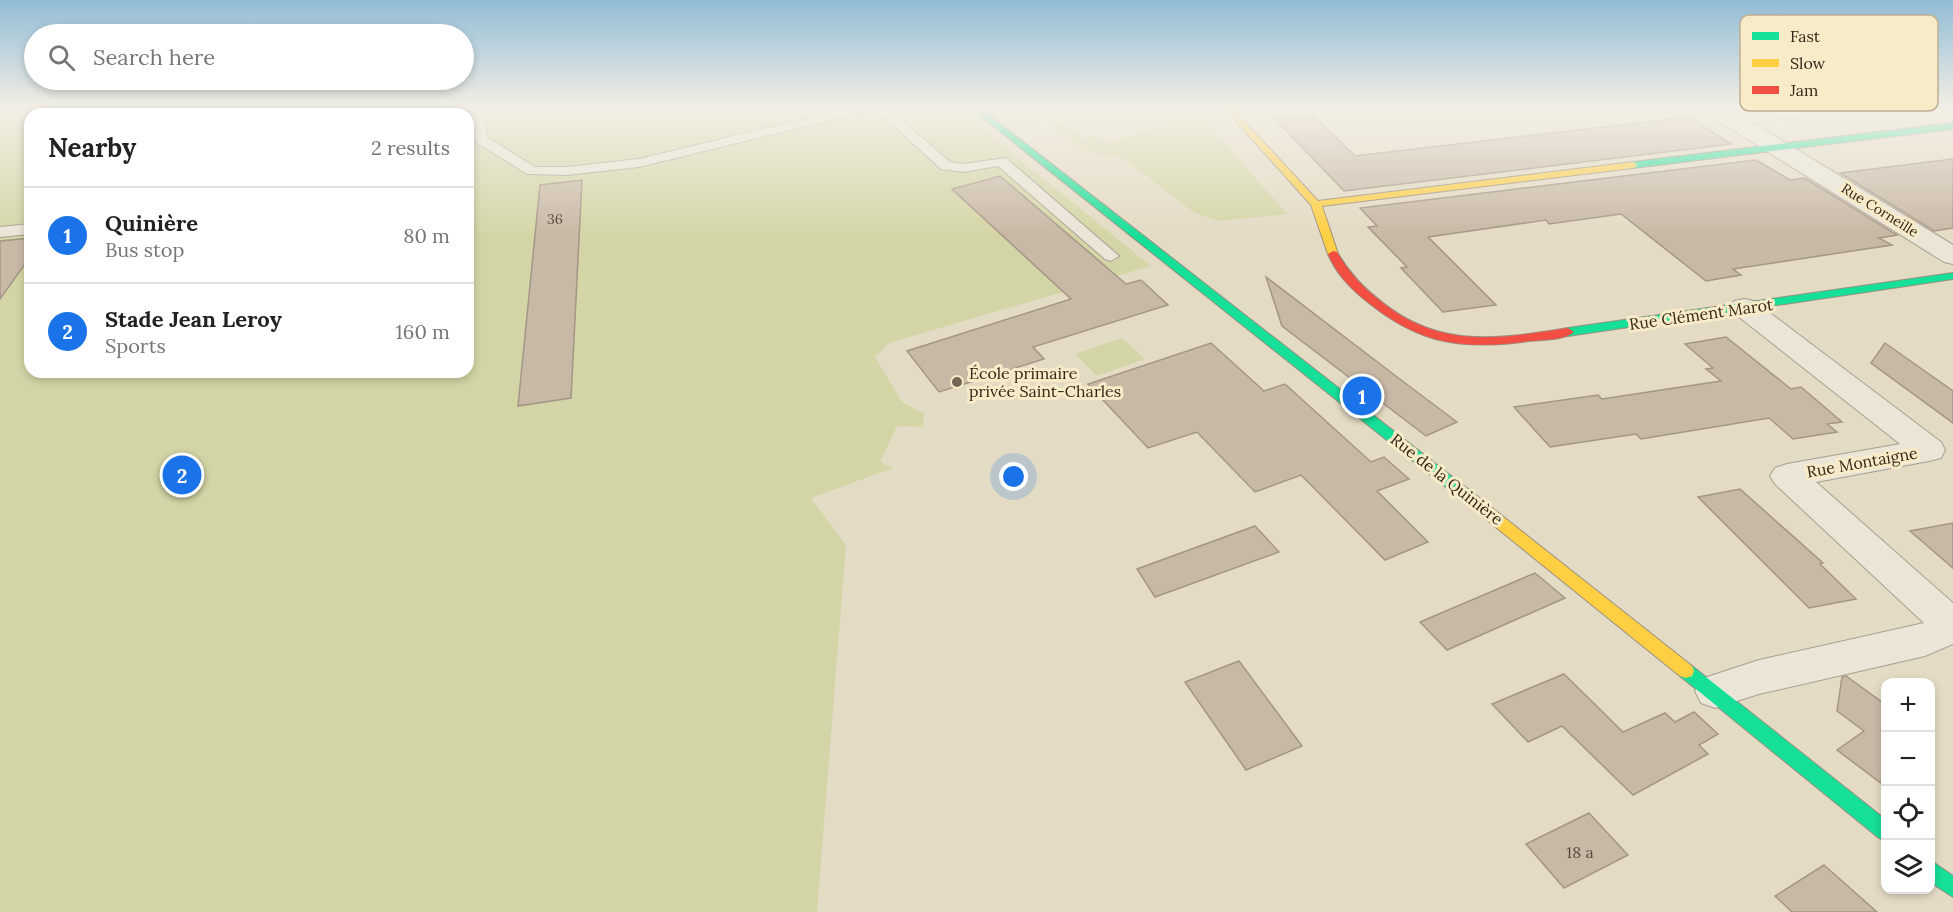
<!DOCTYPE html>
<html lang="en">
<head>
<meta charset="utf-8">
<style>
	body { margin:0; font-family:Lora,serif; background:#f6f6f6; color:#222 }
	.controls { position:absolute; right:18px; bottom:18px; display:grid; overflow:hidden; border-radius:12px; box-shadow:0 3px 9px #0003 }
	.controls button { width:54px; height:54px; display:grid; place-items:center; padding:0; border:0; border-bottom:2px solid #e0e0e0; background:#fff; color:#222; font:30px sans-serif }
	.you { position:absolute; left:1014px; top:477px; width:21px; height:21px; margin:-15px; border:4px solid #fff; border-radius:50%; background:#1a73e8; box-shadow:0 0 0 9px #1a73e833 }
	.badge { display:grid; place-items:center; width:39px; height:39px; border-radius:50%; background:#1a73e8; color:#fff; font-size:20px; font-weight:700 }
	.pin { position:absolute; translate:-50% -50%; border:3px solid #fff; box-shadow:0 2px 6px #0006 }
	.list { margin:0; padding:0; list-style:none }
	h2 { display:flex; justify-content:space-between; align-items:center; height:78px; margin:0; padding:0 24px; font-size:26px }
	h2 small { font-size:20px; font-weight:400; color:#767676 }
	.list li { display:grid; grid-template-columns:39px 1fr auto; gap:18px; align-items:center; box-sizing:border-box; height:96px; padding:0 24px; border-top:2px solid #e0e0e0 }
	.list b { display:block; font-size:22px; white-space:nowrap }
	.list p { margin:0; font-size:20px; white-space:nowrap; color:#767676 }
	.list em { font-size:20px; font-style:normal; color:#767676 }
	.icon { flex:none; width:33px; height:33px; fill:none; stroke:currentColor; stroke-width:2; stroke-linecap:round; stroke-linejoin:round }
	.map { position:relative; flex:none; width:1953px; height:912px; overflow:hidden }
	.search { position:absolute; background:#fff; box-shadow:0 3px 9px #0003; left:24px; top:24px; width:450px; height:66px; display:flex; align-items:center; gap:15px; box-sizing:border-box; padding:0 21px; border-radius:33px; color:#767676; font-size:22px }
	.panel { position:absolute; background:#fff; box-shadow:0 3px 9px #0003; left:24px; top:108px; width:450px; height:270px; border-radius:18px }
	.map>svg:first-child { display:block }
	.green { fill:#d4d5a6; fill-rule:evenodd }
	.building { fill:#c8b8a6; stroke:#a49685; stroke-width:1.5 }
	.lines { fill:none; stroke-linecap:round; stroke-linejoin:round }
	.lane-casing { stroke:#a89f90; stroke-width:2 }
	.street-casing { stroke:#a89f90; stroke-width:2 }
	.fast-casing { stroke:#988f80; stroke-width:2 }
	.slow-casing { stroke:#988f80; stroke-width:2 }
	.jam-casing { stroke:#988f80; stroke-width:2 }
	.lane { fill:#ebe5d8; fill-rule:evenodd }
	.street { fill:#ebe5d8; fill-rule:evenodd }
	.fast { fill:#16e098; fill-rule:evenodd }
	.slow { fill:#ffcf43; fill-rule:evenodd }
	.jam { fill:#f24e42; fill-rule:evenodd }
	.poi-dot { fill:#736655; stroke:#f8ebc8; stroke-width:2 }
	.labels { text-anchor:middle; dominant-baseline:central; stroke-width:6; stroke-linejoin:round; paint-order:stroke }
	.far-street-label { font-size:14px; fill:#362719; stroke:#f8ebc8 }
	.number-label { font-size:14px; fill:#5a4b3c }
	.street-label { font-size:16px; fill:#362719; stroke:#f8ebc8 }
	.poi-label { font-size:16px; fill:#362719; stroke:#f8ebc8; text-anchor:start }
	.near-number-label { font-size:16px; fill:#5a4b3c }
	.key { fill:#f8ebc8; stroke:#beb094; stroke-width:1.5 }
	.key-label { font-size:16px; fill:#362719 }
</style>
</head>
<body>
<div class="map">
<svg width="1953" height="912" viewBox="0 0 1953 912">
	<rect width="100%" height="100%" fill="#e4dbc5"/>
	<g class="green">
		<path d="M 0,109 L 958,109 L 1151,266 L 889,343 L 875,357 L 902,402 L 924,414 L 923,427 L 897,426 L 880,462 L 893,468 L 811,498 L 846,545 L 817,912 L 0,912 ZM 30,114 L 468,114 L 468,372 L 30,372 Z"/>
		<path d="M 1027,109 L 1042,109 L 1083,139 L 1096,136 L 1107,143 L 1168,125 L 1161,119 L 1195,109 L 1287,214 L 1219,221 L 1195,213 L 1120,156 L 1096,153 L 1075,144 Z"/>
		<path d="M 1122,338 L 1145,359 L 1097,376 L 1075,354 Z"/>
	</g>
	<g class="building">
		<path d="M 1265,109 L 1307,109 L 1355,156 L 1689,117 L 1731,144 L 1344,191 Z"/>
		<path d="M 1953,159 L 1953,228 L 1934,231 L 1840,173 Z"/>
		<path d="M 1756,160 L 1790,180 L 1805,178 L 1897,235 L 1879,238 L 1892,245 L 1733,269 L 1741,275 L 1706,281 L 1621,214 L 1549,224 L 1546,220 L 1428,237 L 1496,305 L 1443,312 L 1401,268 L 1407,267 L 1368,227 L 1377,226 L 1360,208 Z"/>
		<path d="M 1000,176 L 1126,284 L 1141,280 L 1168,305 L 1033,347 L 1044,359 L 939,392 L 907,351 L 1071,299 L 952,189 Z"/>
		<path d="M 582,180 L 571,398 L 518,406 L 540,185 Z"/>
		<path d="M 30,238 L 30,257 L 0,299 L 0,241 Z"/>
		<path d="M 1266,277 L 1401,380 L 1457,422 L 1426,436 L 1282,326 Z"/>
		<path d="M 1726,337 L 1791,389 L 1801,387 L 1842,422 L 1827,424 L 1837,432 L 1793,439 L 1769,418 L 1641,439 L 1636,434 L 1550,447 L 1514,407 L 1598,395 L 1602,399 L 1721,381 L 1706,369 L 1713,368 L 1685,344 Z"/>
		<path d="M 1211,343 L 1264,391 L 1285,384 L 1371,462 L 1384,457 L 1409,479 L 1377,491 L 1428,542 L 1385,560 L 1301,475 L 1255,492 L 1197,432 L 1148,448 L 1088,384 Z"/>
		<path d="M 1885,343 L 1953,391 L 1953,423 L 1871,363 Z"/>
		<path d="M 1740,489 L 1823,563 L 1820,564 L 1856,599 L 1809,608 L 1698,497 Z"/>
		<path d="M 1953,523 L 1953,568 L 1910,531 Z"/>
		<path d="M 1255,526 L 1279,552 L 1155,597 L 1137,569 Z"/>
		<path d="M 1535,573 L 1565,598 L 1447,650 L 1420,622 Z"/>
		<path d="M 1239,661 L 1302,746 L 1246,770 L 1185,682 Z"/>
		<path d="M 1564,674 L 1623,732 L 1665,713 L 1675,722 L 1694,712 L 1718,734 L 1699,745 L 1708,754 L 1633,795 L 1562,726 L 1528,742 L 1492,704 Z"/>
		<path d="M 1846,676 L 1886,705 L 1886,787 L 1837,750 L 1864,731 L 1837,711 L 1842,677 Z"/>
		<path d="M 1589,813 L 1628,855 L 1564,888 L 1526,844 Z"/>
		<path d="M 1824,865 L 1877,912 L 1792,912 L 1775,896 Z"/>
	</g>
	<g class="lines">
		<g class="lane-casing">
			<g id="lane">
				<path d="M 407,109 L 422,109 L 416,114 L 400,114 Z"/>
				<path d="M 471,109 L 483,109 L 487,137 L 535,167 L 567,167 L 639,159 L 845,109 L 865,109 L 864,112 L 639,167 L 567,175 L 527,174 L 476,142 Z"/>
				<path d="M 876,109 L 889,109 L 950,162 L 963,164 L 1006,158 L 1119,256 L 1111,261 L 1105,259 L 998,166 L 963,172 L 941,169 Z"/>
				<path d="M 30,224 L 30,234 L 0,237 L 0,227 Z"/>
			</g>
		</g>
		<g class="street-casing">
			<g id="street">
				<path d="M 1704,109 L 1729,109 L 1734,111 L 1825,109 L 1823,114 L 1815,115 L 1752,122 L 1953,245 L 1953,264 L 1944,262 L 1707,114 Z"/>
				<path d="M 1744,299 L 1754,301 L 1941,442 L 1945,450 L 1941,458 L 1929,461 L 1816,482 L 1953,603 L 1953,644 L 1925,656 L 1759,694 L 1715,708 L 1701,703 L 1695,691 L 1701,679 L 1759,660 L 1924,623 L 1775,484 L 1770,476 L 1775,468 L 1787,464 L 1900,444 L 1734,313 L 1730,307 L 1734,301 Z"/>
			</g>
		</g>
		<g class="fast-casing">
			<g id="fast">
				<path d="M 972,109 L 981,109 L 1487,504 L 1489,508 L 1487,512 L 1477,512 Z"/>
				<path d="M 1953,123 L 1953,129 L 1633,168 L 1628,165 L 1633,162 Z"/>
				<path d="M 1953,273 L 1953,279 L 1568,336 L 1562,332 L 1568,328 Z"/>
				<path d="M 1686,664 L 1692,666 L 1886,820 L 1886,840 L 1879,838 L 1680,676 L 1678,671 L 1680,666 Z"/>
				<path d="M 1930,860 L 1953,876 L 1953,897 L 1930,882 Z"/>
			</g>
		</g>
		<g class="slow-casing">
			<g id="slow">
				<path d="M 1225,109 L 1233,109 L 1318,201 L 1633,162 L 1638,165 L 1633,168 L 1322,206 L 1338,254 L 1333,257 L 1328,254 L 1311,205 Z"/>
				<path d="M 1482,503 L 1487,504 L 1692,666 L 1694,671 L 1692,676 L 1686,678 L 1680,676 L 1477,512 L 1475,508 L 1477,504 Z"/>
			</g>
		</g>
		<g class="jam-casing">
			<path id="jam" d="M 1333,251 L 1337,252 C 1349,273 1363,288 1383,303 C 1441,349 1499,339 1568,328 L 1574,332 C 1565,340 1542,340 1529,341 C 1464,350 1421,345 1369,303 C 1352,290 1336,274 1328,254 Z"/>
		</g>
		<use href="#lane" class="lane"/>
		<use href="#street" class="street"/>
		<use href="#fast" class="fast"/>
		<use href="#slow" class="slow"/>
		<use href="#jam" class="jam"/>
	</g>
	<linearGradient id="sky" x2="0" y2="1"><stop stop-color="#92bcd6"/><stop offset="0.46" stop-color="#f3efe5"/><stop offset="1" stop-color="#f3efe5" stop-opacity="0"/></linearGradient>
	<rect width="1953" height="236" fill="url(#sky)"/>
	<circle class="poi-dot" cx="957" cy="382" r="6"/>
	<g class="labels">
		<g class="far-street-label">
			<text transform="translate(1880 210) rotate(32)">Rue Corneille</text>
		</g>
		<g class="number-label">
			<text x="555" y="219">36</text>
		</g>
		<g class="street-label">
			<text transform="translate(1701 314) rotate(-8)">Rue Clément Marot</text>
			<text transform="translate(1862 462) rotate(-10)">Rue Montaigne</text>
			<text transform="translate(1447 479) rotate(38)">Rue de la Quinière</text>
		</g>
		<g class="poi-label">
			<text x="969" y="373">École primaire<tspan x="969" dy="18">privée Saint-Charles</tspan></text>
		</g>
		<g class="near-number-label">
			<text x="1580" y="852">18 a</text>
		</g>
	</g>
	<rect x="1740" y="15" width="198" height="96" rx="9" class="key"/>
	<rect x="1752" y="32" width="27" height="8" fill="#16e098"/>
	<rect x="1752" y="59" width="27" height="8" fill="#ffcf43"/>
	<rect x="1752" y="86" width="27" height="8" fill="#f24e42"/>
	<g class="key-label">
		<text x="1790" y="42">Fast</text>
		<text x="1790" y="69">Slow</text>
		<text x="1790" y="96">Jam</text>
	</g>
</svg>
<div class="controls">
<button>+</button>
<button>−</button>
<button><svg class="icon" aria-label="locate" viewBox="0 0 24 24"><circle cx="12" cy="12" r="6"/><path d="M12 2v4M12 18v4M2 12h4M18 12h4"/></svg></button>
<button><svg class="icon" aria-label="layers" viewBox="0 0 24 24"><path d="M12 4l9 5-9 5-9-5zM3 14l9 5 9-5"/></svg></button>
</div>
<div class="you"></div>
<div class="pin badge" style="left:1362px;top:396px">1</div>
<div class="pin badge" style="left:182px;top:475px">2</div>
<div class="search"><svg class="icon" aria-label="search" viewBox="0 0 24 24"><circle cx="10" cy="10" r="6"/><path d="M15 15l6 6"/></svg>Search here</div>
<section class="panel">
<h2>Nearby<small>2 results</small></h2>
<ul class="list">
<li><span class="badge">1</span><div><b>Quinière</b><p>Bus stop</p></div><em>80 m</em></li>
<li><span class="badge">2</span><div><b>Stade Jean Leroy</b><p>Sports</p></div><em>160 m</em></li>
</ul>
</section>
</div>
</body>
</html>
